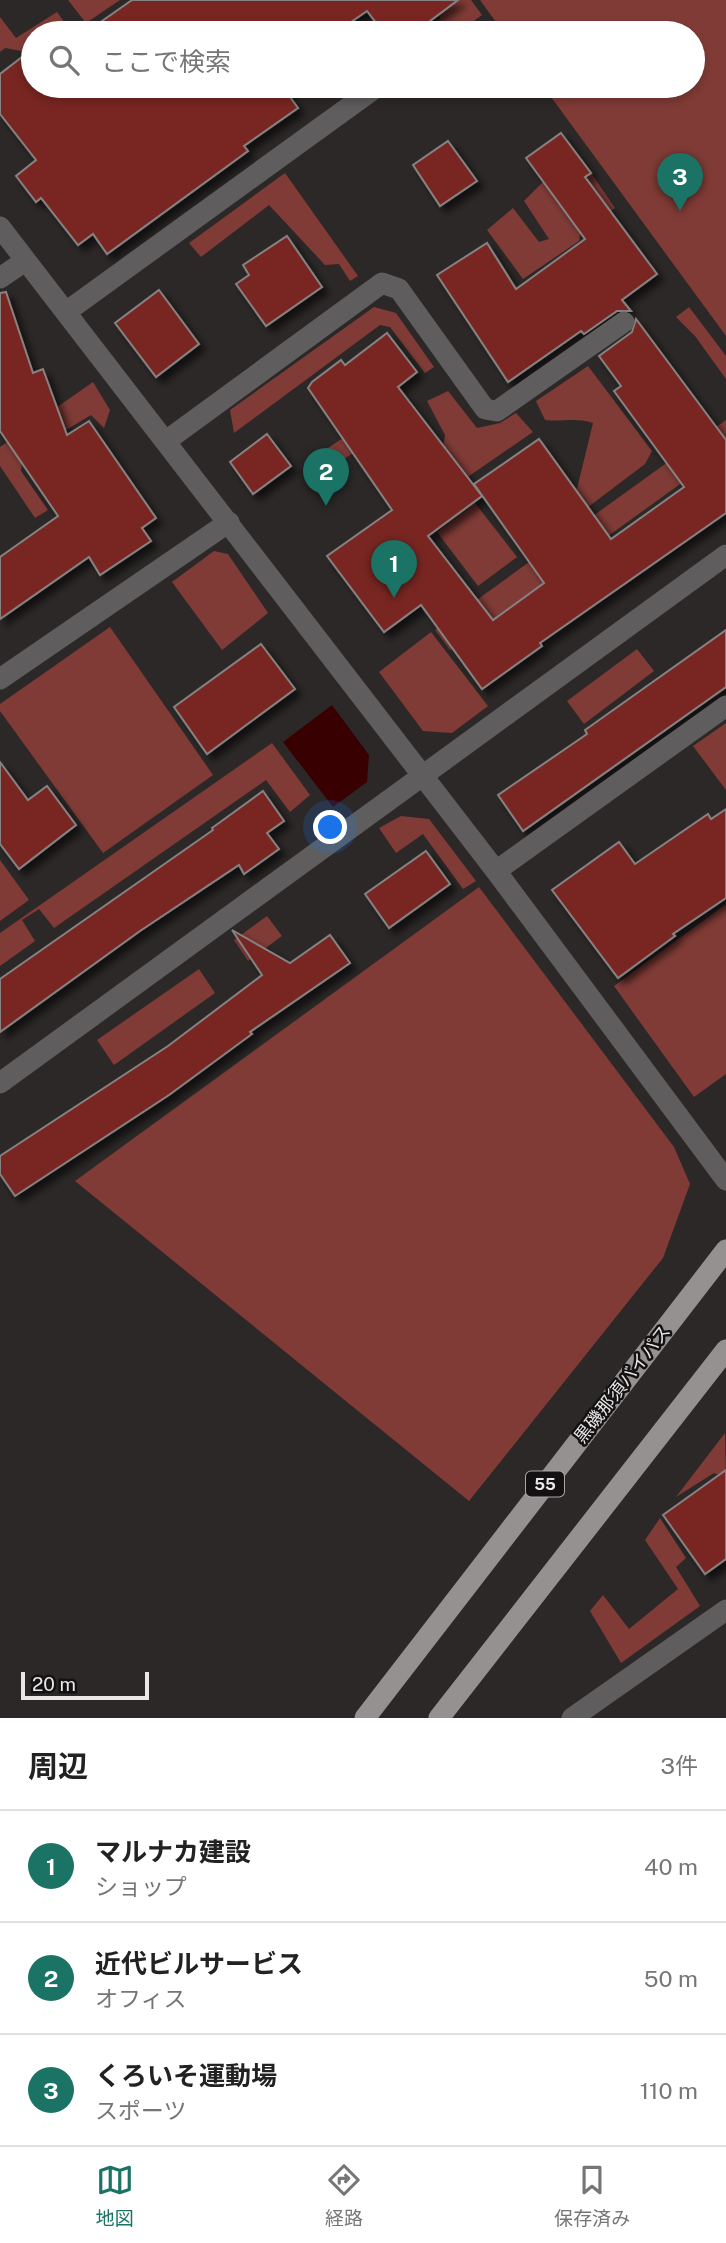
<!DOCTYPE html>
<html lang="ja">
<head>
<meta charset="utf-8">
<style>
	body { margin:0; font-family:"Public Sans","Noto Sans JP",sans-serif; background:#f2f2f2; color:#222 }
	.scale { position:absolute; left:21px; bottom:18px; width:128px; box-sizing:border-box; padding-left:7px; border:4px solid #e9e7e7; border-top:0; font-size:19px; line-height:24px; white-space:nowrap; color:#e9e7e7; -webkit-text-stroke:5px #131111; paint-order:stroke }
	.you { position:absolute; left:331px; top:828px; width:24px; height:24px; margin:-18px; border:5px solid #fff; border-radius:50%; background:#1a73e8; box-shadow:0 0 0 10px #1a73e833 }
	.badge { display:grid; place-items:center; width:46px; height:46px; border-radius:50%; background:#1a7364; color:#fff; font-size:23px; font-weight:700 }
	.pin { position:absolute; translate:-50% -58px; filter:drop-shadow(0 2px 4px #0008) }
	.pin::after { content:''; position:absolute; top:37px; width:24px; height:21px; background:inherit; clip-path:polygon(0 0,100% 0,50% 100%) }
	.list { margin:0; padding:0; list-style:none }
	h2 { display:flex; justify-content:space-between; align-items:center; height:91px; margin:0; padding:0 28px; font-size:30px }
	h2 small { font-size:23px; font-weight:400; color:#767676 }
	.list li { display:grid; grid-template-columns:46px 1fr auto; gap:21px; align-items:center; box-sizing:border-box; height:112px; padding:0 28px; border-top:2px solid #e0e0e0 }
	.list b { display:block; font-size:26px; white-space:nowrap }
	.list p { margin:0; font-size:23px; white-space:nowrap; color:#767676 }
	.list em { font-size:23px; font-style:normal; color:#767676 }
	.icon { flex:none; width:38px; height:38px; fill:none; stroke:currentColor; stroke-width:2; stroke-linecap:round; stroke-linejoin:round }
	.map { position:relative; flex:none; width:726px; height:1718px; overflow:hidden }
	.search { position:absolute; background:#fff; box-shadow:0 4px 10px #0003; left:21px; right:21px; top:21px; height:77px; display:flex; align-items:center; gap:18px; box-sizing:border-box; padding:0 24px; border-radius:38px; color:#767676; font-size:26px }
	.sheet { height:427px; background:#fff }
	nav { display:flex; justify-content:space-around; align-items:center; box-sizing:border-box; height:98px; border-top:2px solid #e0e0e0; background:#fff; font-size:19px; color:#767676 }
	nav a { display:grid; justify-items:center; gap:4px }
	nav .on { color:#1a7364 }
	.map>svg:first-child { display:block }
	.green { fill:#803b36 }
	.water { fill:#380001 }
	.building { fill:#792724; stroke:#878282; stroke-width:2; filter:url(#shadow) }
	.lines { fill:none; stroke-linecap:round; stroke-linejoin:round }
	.minor { stroke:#5f5d5d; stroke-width:21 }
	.major { stroke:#949190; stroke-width:21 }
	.labels { text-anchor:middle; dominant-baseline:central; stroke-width:5; stroke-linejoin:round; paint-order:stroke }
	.shield { fill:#131111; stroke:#a9a7a7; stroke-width:2 }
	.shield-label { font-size:16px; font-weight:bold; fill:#e9e7e7 }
	.street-label { font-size:18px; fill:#e9e7e7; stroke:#131111 }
</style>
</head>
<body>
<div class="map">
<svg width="726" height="1718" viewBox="0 0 726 1718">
	<defs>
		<filter id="shadow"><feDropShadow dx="6" dy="6" stdDeviation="3.5" flood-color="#0009"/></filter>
	</defs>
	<rect width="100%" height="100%" fill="#2c2828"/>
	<g class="green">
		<path d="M 68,0 L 120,0 L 86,23 Z"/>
		<path d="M 441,0 L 471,0 L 482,15 L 457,33 L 423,33 L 440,19 Z"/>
		<path d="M 480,0 L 726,0 L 726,336 L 543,86 L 693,86 L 693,33 L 504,33 Z"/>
		<path d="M 57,12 L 72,33 L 33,33 L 33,59 L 27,52 L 5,48 L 0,52 L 0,17 L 16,38 Z"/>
		<path d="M 285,173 L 358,276 L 350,281 L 339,264 L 325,265 L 269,205 L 201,257 L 189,243 Z"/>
		<path d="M 591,173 L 615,208 L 581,231 L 579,241 L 523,279 L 487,230 L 513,208 L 539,242 L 549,239 L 524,201 L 543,182 L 555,198 Z"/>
		<path d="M 374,307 L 396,313 L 434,367 L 425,373 L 390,327 L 380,325 L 234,433 L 230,410 Z"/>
		<path d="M 689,307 L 726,356 L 726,379 L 695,336 L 676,317 Z"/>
		<path d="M 588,366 L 652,451 L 645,464 L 526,554 L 513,540 L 575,497 L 593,423 C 576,417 563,422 545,420 L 536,401 Z"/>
		<path d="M 93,382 L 110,410 L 104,428 L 91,415 L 23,456 L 21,471 L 48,510 L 35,518 L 0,466 L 0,447 Z"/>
		<path d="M 448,391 L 477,428 L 500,423 L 516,413 L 533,432 L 459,483 L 441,459 L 445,435 L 427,401 Z"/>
		<path d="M 726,420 L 726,451 L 450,650 L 435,630 Z"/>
		<path d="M 355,430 L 365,445 L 314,479 L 304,464 Z"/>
		<path d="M 475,503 L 517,557 L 478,586 L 437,532 Z"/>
		<path d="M 214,551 L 228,554 L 268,613 L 222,650 L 172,582 Z"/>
		<path d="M 110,627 L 213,775 L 103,853 L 0,711 L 0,704 Z"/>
		<path d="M 431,632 L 488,706 L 452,733 L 423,731 L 379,672 Z"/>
		<path d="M 637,649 L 654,671 L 584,724 L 567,701 Z"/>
		<path d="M 726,723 L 726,790 L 693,746 Z"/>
		<path d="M 272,743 L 310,795 L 290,812 L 266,780 L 54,928 L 39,909 L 22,920 L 35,941 L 0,966 L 0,933 Z"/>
		<path d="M 401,816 L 429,819 L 476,881 L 463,889 L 423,834 L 396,853 L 379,828 Z"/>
		<path d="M 0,860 L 29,900 L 0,921 Z"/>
		<path d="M 479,887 L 674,1147 L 690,1184 L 663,1258 L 469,1501 L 75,1181 Z"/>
		<path d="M 726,904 L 726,1074 L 694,1097 L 614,986 Z"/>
		<path d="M 267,916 L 282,936 L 248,961 L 234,940 Z"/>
		<path d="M 199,969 L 215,993 L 114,1065 L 97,1040 Z"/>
		<path d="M 725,1433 L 726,1478 L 714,1473 L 676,1497 Z"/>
		<path d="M 660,1518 L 686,1558 L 676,1567 L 700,1606 L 621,1663 L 590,1611 L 603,1595 L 629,1629 L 678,1589 L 645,1540 Z"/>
	</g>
	<path class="water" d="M 332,705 L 369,755 L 367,782 L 333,807 L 283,742 Z"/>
	<g class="building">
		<path d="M 132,0 L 458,0 L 414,33 L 384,33 L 367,11 L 335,33 L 85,33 Z"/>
		<path d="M 22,57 L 33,70 L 33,86 L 282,86 L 298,108 L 244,146 L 248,151 L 107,254 L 93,234 L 78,245 L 41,198 L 36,202 L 16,176 L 36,160 L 0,114 L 0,74 Z"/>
		<path d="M 561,133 L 591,173 L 585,177 L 657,274 L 622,300 L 631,311 L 617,311 L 584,334 L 581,331 L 508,382 L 437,275 L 487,243 L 516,289 L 585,239 L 526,158 Z"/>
		<path d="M 448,141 L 477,181 L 440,206 L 413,165 Z"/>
		<path d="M 287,236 L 322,287 L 266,326 L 236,284 L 249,275 L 243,265 Z"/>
		<path d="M 159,290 L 199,344 L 156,377 L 115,323 Z"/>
		<path d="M 6,292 L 33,373 L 43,369 L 67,435 L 89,421 L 156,518 L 142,528 L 151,541 L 100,575 L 89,557 L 0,619 L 0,557 L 58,516 L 0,431 L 0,293 Z"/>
		<path d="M 636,319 L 726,440 L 726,513 L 540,643 L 542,646 L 482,689 L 421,605 L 384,632 L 327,556 L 392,510 L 308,388 L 312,382 L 341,360 L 345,365 L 387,333 L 417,372 L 398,387 L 482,496 L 428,536 L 493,620 L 544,583 L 474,484 L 539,439 L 611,539 L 684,487 L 614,391 L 621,386 L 599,356 L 632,332 Z"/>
		<path d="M 267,434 L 291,466 L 253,494 L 230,462 Z"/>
		<path d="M 726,630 L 726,687 L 523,831 L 498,795 L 587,734 L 585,730 Z"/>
		<path d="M 261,644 L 295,689 L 207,754 L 174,707 Z"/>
		<path d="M 0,762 L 28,800 L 47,786 L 76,825 L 19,869 L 0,844 Z"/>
		<path d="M 263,791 L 284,821 L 267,833 L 279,849 L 244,874 L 239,865 L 140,931 L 0,1032 L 0,979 L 213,830 L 212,828 Z"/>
		<path d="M 726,809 L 726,898 L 673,934 L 675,936 L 618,978 L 552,890 L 619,842 L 635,864 L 708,814 L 711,819 Z"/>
		<path d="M 426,851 L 450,884 L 389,928 L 365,894 Z"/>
		<path d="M 232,930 L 290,963 L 330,935 L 350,963 L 250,1032 L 252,1034 L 169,1095 L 15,1196 L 0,1174 L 0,1156 L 168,1046 L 262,975 Z"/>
		<path d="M 726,1470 L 726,1559 L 705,1574 L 663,1515 Z"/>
	</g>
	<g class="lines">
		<g class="minor">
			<path d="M 0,227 L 496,871 L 726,1180"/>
			<path d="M 0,278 L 25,261"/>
			<path d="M 66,312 L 378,86"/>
			<path d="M 166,441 L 382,283 L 399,289 L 485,409 L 497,411 L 624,322"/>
			<path d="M 0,679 L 229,522"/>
			<path d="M 496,871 L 726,706"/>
			<path d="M 0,1083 L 726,555"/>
			<path d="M 572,1718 L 726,1610"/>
		</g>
		<g class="major">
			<path d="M 365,1718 L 726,1250"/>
			<path d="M 439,1718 L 726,1350"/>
		</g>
	</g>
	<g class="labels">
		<rect class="shield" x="526" y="1471.5" width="38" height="25" rx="5"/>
		<g class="shield-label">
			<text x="545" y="1484">55</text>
		</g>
		<g class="street-label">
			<text transform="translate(622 1384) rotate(-52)">黒磯那須バイパス</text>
		</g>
	</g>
</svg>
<div class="scale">20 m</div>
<div class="you"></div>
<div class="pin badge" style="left:394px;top:598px">1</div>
<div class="pin badge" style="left:326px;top:506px">2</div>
<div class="pin badge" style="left:680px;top:211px">3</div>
<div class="search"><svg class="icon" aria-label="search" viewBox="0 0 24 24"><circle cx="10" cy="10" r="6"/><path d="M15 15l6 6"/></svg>ここで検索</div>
</div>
<section class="sheet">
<h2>周辺<small>3件</small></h2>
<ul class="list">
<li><span class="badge">1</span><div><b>マルナカ建設</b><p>ショップ</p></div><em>40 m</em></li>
<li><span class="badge">2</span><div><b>近代ビルサービス</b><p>オフィス</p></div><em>50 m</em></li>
<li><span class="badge">3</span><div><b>くろいそ運動場</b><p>スポーツ</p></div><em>110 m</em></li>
</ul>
</section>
<nav>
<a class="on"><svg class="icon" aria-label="map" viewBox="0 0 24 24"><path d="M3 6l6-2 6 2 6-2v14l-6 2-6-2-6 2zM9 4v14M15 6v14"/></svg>地図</a>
<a><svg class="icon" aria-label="directions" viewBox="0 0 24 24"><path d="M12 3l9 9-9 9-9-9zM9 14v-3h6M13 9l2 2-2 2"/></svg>経路</a>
<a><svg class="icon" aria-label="saved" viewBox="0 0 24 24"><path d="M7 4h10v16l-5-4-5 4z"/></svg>保存済み</a>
</nav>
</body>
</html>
